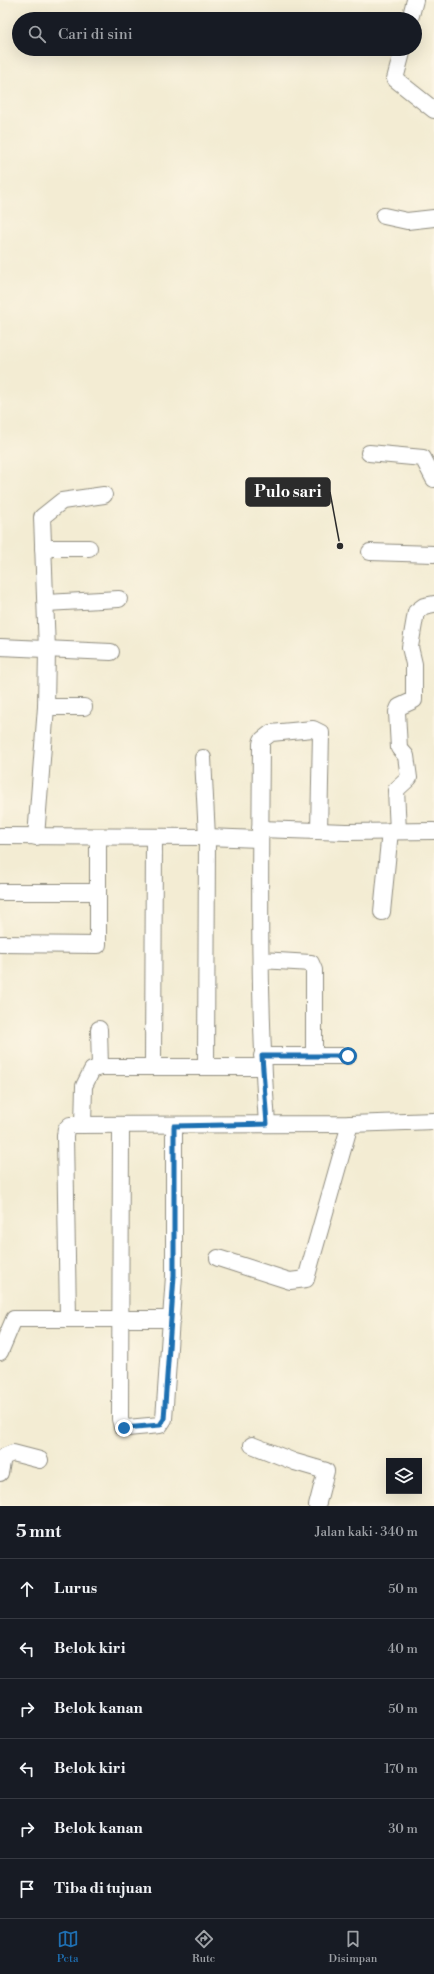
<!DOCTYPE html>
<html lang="id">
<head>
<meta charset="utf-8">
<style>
	body { margin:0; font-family:"Libre Bodoni",serif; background:#20242c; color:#f1f3f6 }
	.controls { position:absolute; right:12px; bottom:12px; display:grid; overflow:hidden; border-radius:0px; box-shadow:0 4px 16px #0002 }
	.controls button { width:36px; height:36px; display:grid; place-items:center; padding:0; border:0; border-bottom:1px solid #363941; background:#171b24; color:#f1f3f6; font:20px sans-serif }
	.stop { position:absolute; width:12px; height:12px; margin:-9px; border:3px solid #1f6fb2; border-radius:50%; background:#fff }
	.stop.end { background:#1f6fb2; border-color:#fff; box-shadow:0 1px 4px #0008 }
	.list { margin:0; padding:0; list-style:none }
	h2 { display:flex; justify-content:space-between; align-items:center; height:52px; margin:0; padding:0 16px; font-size:17px }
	h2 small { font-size:13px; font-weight:400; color:#9ea1a6 }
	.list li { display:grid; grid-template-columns:26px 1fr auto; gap:12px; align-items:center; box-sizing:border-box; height:60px; padding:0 16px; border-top:1px solid #363941 }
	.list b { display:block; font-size:15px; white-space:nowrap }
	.list em { font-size:13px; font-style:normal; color:#9ea1a6 }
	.icon { flex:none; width:22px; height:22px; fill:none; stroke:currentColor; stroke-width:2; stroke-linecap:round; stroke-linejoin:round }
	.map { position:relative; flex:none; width:434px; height:1506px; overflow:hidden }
	.search { position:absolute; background:#171b24; box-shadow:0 4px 16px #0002; left:12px; right:12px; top:12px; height:44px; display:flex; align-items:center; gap:10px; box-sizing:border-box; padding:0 14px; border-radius:22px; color:#9ea1a6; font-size:15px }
	.sheet { height:412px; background:#171b24 }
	nav { display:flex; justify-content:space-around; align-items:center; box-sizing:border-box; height:56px; border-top:1px solid #363941; background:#171b24; font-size:11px; color:#9ea1a6 }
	nav a { display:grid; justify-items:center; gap:2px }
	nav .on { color:#1f6fb2 }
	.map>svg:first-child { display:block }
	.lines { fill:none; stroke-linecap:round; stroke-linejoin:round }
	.minor-casing { stroke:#8f8c7f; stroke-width:18 }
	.minor { stroke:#fff; stroke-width:16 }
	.route { stroke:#1f6fb2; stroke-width:5 }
	.leader { fill:none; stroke:#2b2b2b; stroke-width:1.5 }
	.callout-dot { fill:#2b2b2b; stroke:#fcf5e5; stroke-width:1.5 }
	.callout { fill:#2b2b2b; stroke:#2b2b2b; stroke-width:1.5 }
	.callout-label { font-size:16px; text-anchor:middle; font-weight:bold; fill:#fff }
</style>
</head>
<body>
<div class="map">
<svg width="434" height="1506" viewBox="0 0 434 1506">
	<rect width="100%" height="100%" fill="#fcf5e5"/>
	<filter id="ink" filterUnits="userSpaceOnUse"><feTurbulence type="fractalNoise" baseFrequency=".025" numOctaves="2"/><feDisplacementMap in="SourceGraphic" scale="8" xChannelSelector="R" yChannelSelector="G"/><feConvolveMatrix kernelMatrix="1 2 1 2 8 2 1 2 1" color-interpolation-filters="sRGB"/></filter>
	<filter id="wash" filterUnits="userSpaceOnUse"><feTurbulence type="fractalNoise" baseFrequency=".012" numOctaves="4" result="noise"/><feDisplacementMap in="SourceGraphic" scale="16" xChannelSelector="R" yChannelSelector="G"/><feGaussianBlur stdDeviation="0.9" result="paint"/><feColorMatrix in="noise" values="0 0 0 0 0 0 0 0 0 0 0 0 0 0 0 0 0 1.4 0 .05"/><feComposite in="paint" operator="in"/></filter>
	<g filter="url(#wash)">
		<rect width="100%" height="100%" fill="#f3ecd3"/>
	</g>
	<g filter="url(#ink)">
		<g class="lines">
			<g class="minor-casing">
				<g id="minor">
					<path d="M 410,19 L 415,0"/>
					<path d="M 403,49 L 395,79 L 434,110"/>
					<path d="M 384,216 L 407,221 L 434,218"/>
					<path d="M 369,453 L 423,458 L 434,479"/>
					<path d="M 43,548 L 89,548"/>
					<path d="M 370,552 L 434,554"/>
					<path d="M 46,603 L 119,599"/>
					<path d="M 0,647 L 111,652"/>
					<path d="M 46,707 L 84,707"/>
					<path d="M 203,758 L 207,837 L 206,1067"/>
					<path d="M 260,829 L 346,832 L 434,831"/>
					<path d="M 398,831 L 396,790 L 409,778 L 406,756 L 399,748 L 397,712 L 399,707 L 414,700 L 414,664 L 410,647 L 416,612 L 424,606 L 434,604"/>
					<path d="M 0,836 L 207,837 L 259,839"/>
					<path d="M 36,837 L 46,707 L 47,650 L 42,517 L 62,501 L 104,495"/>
					<path d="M 0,892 L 97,892"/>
					<path d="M 382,912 L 390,831"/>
					<path d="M 0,944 L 98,945 L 98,837"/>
					<path d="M 261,960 L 311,963 L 314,970 L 314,1055"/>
					<path d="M 99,1029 L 100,1067"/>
					<path d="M 262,1056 L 348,1056"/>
					<path d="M 153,1066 L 154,837"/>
					<path d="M 267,1124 C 258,998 260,870 261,744 L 262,740 L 271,733 L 313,729 L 321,733 L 319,831"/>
					<path d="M 83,1125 L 84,1086 L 92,1070 L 100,1067 L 263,1067"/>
					<path d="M 121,1126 L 120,1419 L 122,1427 L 127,1428 L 160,1425 L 164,1419 L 174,1276 L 174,1126"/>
					<path d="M 218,1258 L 290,1281 L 306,1279 L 350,1124"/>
					<path d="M 68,1318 L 65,1136 L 66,1129 L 70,1125 L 350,1124 L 434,1121"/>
					<path d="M 0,1352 L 14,1319 L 172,1319"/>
					<path d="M 252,1445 L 295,1462 L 326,1471 L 317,1506"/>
					<path d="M 0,1473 L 3,1457 L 13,1453 L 40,1460"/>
				</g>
			</g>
			<use href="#minor" class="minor"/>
		</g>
	</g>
	<g class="lines" filter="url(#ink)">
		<path class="route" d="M 124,1428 L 160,1425 L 164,1419 L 174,1276 L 174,1126 L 267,1124 L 262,1056 L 348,1056"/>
	</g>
	<path class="leader" d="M340 546L330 492"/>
	<circle class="callout-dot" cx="340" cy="546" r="4"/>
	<rect class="callout" x="246" y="478" width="84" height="28" rx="4"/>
	<g class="callout-label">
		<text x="288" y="497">Pulo sari</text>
	</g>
</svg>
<div class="controls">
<button><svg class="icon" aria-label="layers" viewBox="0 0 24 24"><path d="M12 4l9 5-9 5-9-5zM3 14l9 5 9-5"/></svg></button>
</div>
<div class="stop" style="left:348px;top:1056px"></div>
<div class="stop end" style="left:124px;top:1428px"></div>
<div class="search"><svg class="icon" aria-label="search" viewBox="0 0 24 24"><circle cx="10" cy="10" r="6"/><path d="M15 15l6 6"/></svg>Cari di sini</div>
</div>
<section class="sheet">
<h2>5 mnt<small>Jalan kaki · 340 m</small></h2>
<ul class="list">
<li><svg class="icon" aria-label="ahead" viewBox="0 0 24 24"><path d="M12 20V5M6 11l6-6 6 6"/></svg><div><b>Lurus</b></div><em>50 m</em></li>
<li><svg class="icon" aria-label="left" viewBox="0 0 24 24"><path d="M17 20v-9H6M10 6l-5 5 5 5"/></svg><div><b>Belok kiri</b></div><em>40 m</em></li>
<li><svg class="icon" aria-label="right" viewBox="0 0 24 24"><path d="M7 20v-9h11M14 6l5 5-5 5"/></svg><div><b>Belok kanan</b></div><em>50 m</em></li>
<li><svg class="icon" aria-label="left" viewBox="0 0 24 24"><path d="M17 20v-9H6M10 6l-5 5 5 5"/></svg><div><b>Belok kiri</b></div><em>170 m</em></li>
<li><svg class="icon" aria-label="right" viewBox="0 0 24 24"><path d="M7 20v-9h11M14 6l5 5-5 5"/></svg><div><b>Belok kanan</b></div><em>30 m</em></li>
<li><svg class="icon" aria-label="arrive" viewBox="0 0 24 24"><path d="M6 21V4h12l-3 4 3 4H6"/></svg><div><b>Tiba di tujuan</b></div></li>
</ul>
</section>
<nav>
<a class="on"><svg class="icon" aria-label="map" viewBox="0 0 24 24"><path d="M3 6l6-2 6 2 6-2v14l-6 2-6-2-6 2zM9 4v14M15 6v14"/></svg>Peta</a>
<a><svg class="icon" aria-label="directions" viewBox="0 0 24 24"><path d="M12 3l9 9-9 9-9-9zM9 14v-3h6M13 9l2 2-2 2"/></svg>Rute</a>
<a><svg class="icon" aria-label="saved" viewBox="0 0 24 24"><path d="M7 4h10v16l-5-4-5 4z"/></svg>Disimpan</a>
</nav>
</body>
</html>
